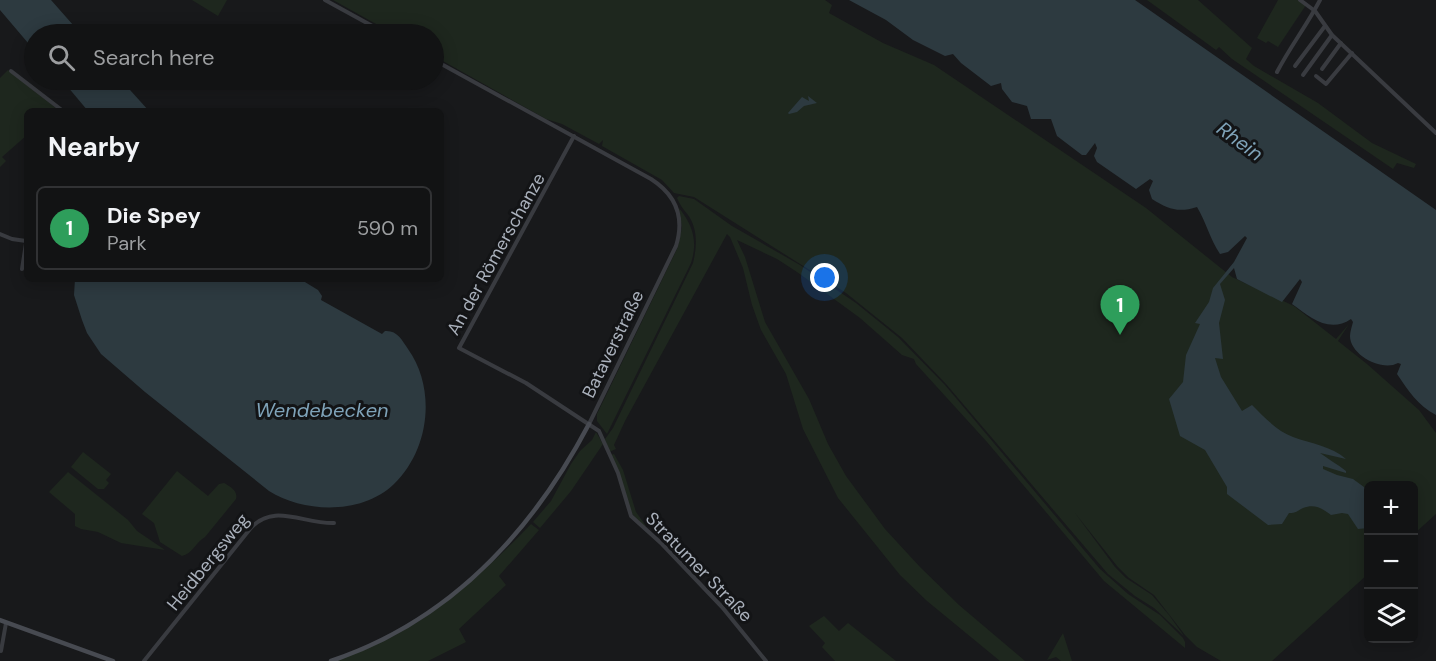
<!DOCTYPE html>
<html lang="en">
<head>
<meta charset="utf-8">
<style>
	body { margin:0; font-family:"DM Sans",sans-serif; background:#1f2022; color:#f1f3f6 }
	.controls { position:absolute; right:18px; bottom:18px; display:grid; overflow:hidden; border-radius:9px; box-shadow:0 3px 15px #0003 }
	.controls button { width:54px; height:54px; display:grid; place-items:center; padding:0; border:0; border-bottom:2px solid #313234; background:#121314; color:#f1f3f6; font:30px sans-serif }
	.you { position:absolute; left:825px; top:278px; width:21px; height:21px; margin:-15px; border:4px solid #fff; border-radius:50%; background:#1a73e8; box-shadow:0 0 0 9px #1a73e833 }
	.badge { display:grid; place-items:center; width:39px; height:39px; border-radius:50%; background:#d93025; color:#fff; font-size:20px; font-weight:700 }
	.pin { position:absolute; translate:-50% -50px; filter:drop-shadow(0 2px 3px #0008) }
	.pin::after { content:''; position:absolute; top:32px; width:21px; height:18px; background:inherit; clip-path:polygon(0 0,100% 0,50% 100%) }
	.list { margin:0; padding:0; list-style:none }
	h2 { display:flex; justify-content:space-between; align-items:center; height:78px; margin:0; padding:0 24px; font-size:26px }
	h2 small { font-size:20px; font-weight:400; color:#9c9ea0 }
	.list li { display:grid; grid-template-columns:39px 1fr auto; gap:18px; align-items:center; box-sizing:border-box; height:84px; margin:0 12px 12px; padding:0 12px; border:2px solid #313234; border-radius:9px }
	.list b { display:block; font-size:22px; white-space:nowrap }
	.list p { margin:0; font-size:20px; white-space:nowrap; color:#9c9ea0 }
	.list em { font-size:20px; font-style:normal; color:#9c9ea0 }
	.icon { flex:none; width:33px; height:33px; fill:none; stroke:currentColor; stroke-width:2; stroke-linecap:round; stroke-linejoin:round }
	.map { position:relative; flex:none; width:1436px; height:661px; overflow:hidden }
	.search { position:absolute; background:#121314; box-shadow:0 3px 15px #0003; left:24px; top:24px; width:420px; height:66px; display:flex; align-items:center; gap:15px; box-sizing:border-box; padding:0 21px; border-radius:33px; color:#9c9ea0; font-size:22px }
	.panel { position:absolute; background:#121314; box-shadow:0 3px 15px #0003; left:24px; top:108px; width:420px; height:174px; border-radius:9px }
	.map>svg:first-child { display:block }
	.green { fill:#1e271e }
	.water { fill:#2d3a40 }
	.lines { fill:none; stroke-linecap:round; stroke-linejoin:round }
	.street { stroke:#393b40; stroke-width:4 }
	.secondary { stroke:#474a51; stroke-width:4.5 }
	.labels { text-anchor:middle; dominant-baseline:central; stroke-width:6; stroke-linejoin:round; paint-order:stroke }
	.street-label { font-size:18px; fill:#aab1bc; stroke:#131416 }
	.water-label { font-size:20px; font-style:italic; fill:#7fa3b9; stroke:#131416 }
</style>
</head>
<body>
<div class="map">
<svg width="1436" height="661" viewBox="0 0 1436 661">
	<rect width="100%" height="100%" fill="#18191b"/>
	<g class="green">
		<path d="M 192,0 L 227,0 L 218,16 Z"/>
		<path d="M 333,0 L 825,0 L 832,5 L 829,13 L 883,43 L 934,65 L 1146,208 L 1232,277 L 1294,306 L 1336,339 L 1349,324 L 1338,341 L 1367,364 L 1419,410 L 1436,433 L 1436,514 L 1414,534 L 1414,486 L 1368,486 L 1368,574 L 1272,661 L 1221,661 L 1197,647 L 1185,635 L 1154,595 L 1129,578 L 1117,566 L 1075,513 L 1115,567 L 1126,578 L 1152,595 L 1169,615 L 1184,636 L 1154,608 L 1135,596 L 1108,574 L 946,384 L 902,338 L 846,293 L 694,197 L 674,193 L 662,180 L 602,146 L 603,140 L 599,144 L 562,124 L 546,119 L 434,56 L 434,34 L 394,34 Z"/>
		<path d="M 1147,0 L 1198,0 L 1252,48 L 1246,59 L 1254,66 L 1318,103 L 1372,143 L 1416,164 L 1414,168 L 1397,163 L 1393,169 L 1232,59 L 1219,47 L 1216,50 Z"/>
		<path d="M 1278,0 L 1299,0 L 1306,5 L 1278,47 L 1268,41 L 1266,43 L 1257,38 Z"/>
		<path d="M 8,70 L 56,108 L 53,111 L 27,111 L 27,135 L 2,157 L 6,161 L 0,167 L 0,78 Z"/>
		<path d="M 679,196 L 694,199 L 732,226 L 800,265 L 856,303 L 898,337 L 945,385 L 1100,569 L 1128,594 L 1160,615 L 1183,638 L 1185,642 L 1185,648 L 1104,581 L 987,442 L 916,364 L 914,359 L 902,355 L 860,318 L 797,272 L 777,259 L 737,240 L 745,257 L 765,322 L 809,399 L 828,444 L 846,476 L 885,529 L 920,567 L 959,605 L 1025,661 L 1000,661 L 927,601 L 900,575 L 838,498 L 803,429 L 786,374 L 761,330 L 752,305 L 743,268 L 730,237 L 727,234 L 625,421 L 614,445 L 616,449 L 609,452 L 605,439 L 613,428 L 693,263 C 697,247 698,229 688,215 C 683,209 680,205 677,198 Z"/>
		<path d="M 679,208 C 693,225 698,242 691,263 L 607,434 L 597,421 L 597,414 L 677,249 L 682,228 Z"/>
		<path d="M 596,432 L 603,444 L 571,491 L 540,528 L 533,522 L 551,501 L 571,464 L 580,451 L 592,440 Z"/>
		<path d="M 83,452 L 111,474 L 106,480 L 109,483 L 104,489 L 98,489 L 71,467 Z"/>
		<path d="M 614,454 L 623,470 L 636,512 L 646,526 L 644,526 L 632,514 L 611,455 Z"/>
		<path d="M 177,471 L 208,496 L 219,484 L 224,483 C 231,487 238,491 236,499 L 205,537 C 196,542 192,554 182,556 L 160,542 L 154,523 L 142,514 Z"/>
		<path d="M 68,472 L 128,520 L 137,531 L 165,550 L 121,543 L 98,532 L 81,529 L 75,526 L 75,514 L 49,492 Z"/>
		<path d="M 531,524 L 539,530 L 499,576 L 506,585 L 459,629 L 466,642 L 428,661 L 336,661 C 359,651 382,643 404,630 C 452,602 492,564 531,524 Z"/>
		<path d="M 824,616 L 839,631 L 848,623 L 896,661 L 835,661 L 822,647 L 825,643 L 809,626 Z"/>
		<path d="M 1063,633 L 1072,661 L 1061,661 L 1056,657 L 1047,660 Z"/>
	</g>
	<g class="water">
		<path d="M 0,0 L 51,0 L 81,34 L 34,34 L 34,50 L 0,10 Z"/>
		<path d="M 849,0 L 1135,0 L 1436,210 L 1436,415 C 1418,406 1408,390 1397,374 L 1401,364 L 1398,363 C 1382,372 1350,355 1350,336 C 1350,332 1352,326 1353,322 L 1351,319 C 1329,334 1310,317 1292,304 L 1302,282 L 1300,279 L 1282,302 L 1237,279 L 1234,268 L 1220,284 L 1225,300 L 1219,323 L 1223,359 L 1215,358 L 1221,377 L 1242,411 L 1252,405 C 1264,417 1277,431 1293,437 C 1312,444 1331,446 1346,459 L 1320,453 C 1328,459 1337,464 1346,471 L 1346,473 L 1323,466 L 1323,469 L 1337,475 L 1353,479 L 1368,490 L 1368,528 L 1358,529 L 1348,514 L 1342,513 L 1331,515 C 1323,509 1315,503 1303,508 C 1297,511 1296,513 1289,513 L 1282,524 L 1268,525 L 1227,494 L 1227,487 L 1205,450 L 1180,436 L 1169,399 L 1183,382 L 1186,355 L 1200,324 L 1195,323 L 1209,302 L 1213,288 L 1234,262 L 1247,238 L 1245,236 L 1228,252 L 1220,254 C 1210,239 1206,222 1197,207 C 1178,213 1168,209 1152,199 L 1149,190 L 1153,181 L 1150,179 L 1136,189 L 1097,162 L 1094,156 L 1097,148 L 1095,143 L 1086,155 L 1082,155 L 1057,136 L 1051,119 L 1031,119 L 1027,106 L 1012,102 L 1002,89 L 1001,83 L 991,86 L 961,63 L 953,54 L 945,56 L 913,40 L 886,20 Z"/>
		<path d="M 62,80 L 121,80 L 149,111 L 88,111 Z"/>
		<path d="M 808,96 L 817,103 L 804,106 L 797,112 L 789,114 L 788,113 L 802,97 L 809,101 Z"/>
		<path d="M 75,279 L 300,279 L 318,290 L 322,296 L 321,300 L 382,334 L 385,331 C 397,330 402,340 408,349 C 437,390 429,450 394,484 C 362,515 304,513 269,491 L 145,392 L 101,354 L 87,333 L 82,320 L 74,295 Z"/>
	</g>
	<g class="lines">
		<g class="street">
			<path d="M 325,0 L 387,34"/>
			<path d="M 1300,0 L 1315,11 L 1332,35 L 1436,133"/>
			<path d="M 434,60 L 651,179 C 676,195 685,217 676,246 L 589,424"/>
			<path d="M 1295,66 L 1325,26"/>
			<path d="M 1322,69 L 1341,43"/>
			<path d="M 11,71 L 63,111"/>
			<path d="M 1277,72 C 1290,47 1307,25 1320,0"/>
			<path d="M 1303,75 L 1332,35"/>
			<path d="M 1316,76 L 1326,84 L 1352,53"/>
			<path d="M 574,136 L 459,348 L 526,383 L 599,431 L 618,473 L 631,516 L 662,544 L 722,607 L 766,661"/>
			<path d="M 0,234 L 12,239 L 26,241"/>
			<path d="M 22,269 L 27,237"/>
			<path d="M 1,651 L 6,623"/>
			<path d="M 144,661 L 250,529 C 273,502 303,524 334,523"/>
		</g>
		<g class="secondary">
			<path d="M 0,620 L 113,661"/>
			<path d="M 331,661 C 450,621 532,532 589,424"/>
		</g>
	</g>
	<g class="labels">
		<g class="street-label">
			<text transform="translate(496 254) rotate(-61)">An der Römerschanze</text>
			<text transform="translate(613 344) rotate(-64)">Bataverstraße</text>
			<text transform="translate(208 562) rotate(-51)">Heidbergsweg</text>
			<text transform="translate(699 567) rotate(46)">Stratumer Straße</text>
		</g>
		<g class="water-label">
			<text transform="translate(1240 141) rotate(36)">Rhein</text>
			<text x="322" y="410">Wendebecken</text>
		</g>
	</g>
</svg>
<div class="controls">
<button>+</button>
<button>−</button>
<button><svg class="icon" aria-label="layers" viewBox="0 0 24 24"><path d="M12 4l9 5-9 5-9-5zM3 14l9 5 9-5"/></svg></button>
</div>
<div class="you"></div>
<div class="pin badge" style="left:1120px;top:335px;background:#2e9e5b">1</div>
<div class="search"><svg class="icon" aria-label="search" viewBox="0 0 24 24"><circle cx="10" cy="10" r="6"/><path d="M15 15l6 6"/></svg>Search here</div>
<section class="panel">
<h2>Nearby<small></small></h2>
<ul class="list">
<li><span class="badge" style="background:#2e9e5b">1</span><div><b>Die Spey</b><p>Park</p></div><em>590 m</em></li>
</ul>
</section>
</div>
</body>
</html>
